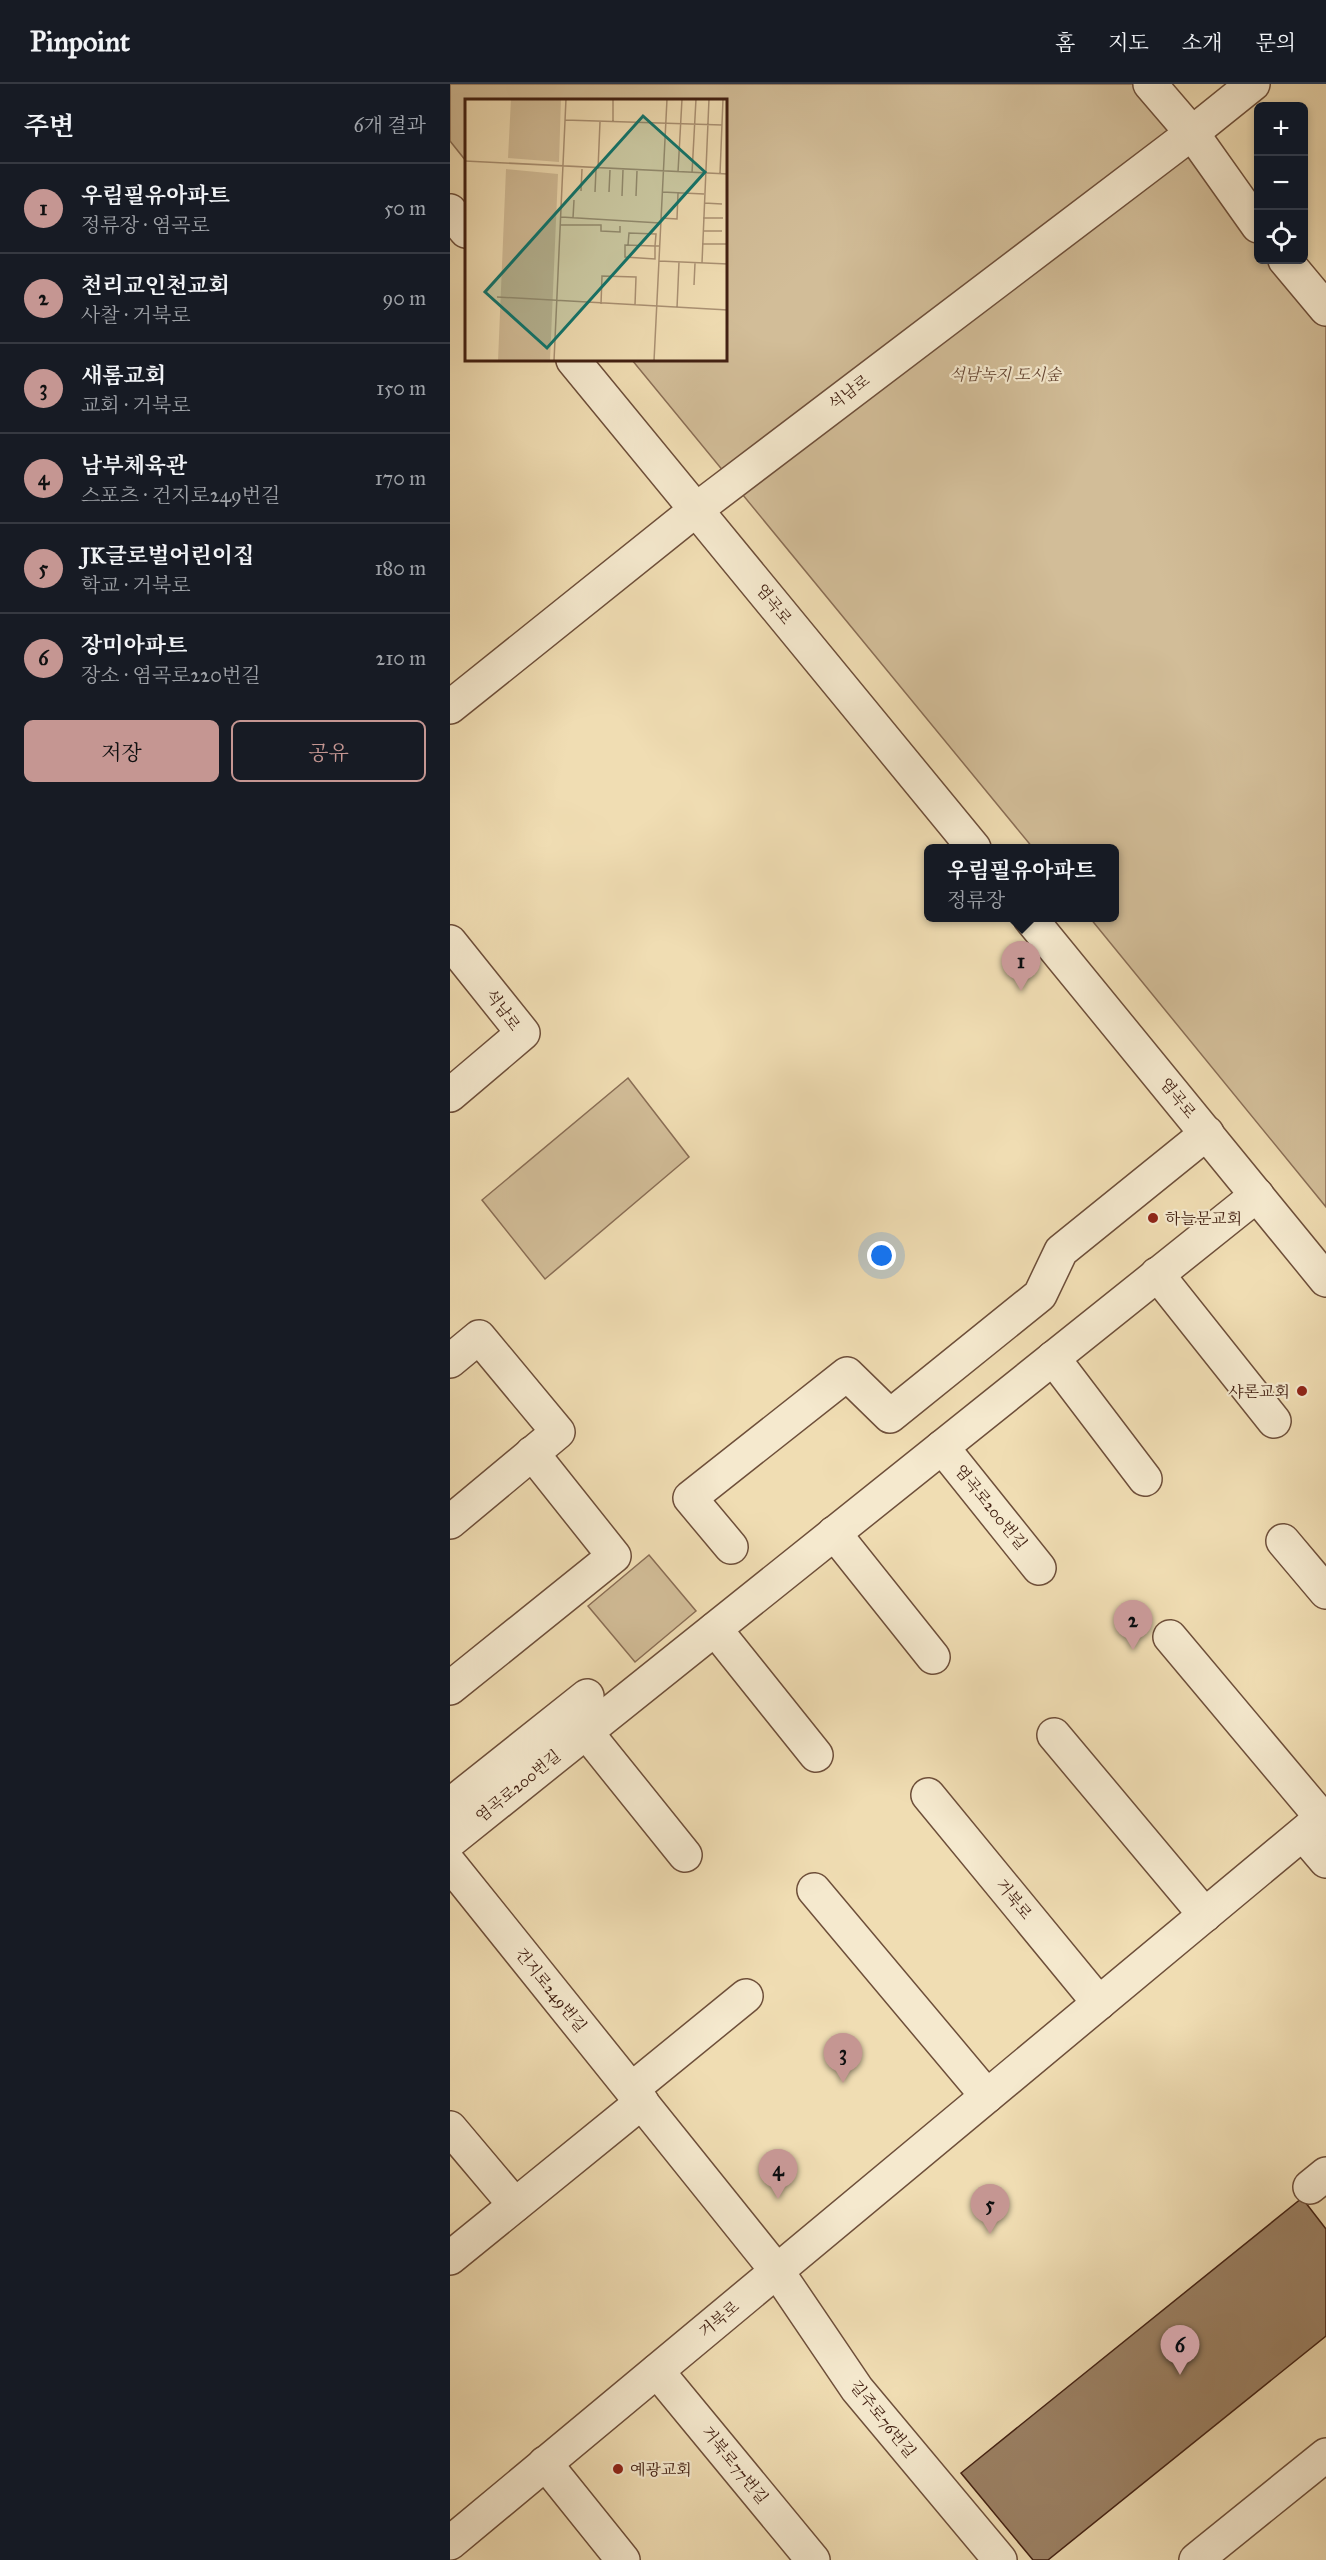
<!DOCTYPE html>
<html lang="ko">
<head>
<meta charset="utf-8">
<style>
	body { margin:0; font-family:"IM FELL Great Primer","Noto Serif KR",serif; background:#242831; color:#f1f3f6 }
	.controls { position:absolute; right:18px; top:18px; display:grid; overflow:hidden; border-radius:9px; box-shadow:0 3px 9px #0003 }
	.controls button { width:54px; height:54px; display:grid; place-items:center; padding:0; border:0; border-bottom:2px solid #363941; background:#171b24; color:#f1f3f6; font:30px sans-serif }
	.you { position:absolute; left:432px; top:1172px; width:21px; height:21px; margin:-15px; border:4px solid #fff; border-radius:50%; background:#1a73e8; box-shadow:0 0 0 9px #1a73e833 }
	.badge { display:grid; place-items:center; width:39px; height:39px; border-radius:50%; background:#c59692; color:#111; font-size:20px; font-weight:700 }
	.pin { position:absolute; translate:-50% -50px; filter:drop-shadow(0 2px 3px #0008) }
	.pin::after { content:''; position:absolute; top:32px; width:21px; height:18px; background:inherit; clip-path:polygon(0 0,100% 0,50% 100%) }
	.popup { position:absolute; left:474px; top:760px; width:195px; height:78px; box-sizing:border-box; display:grid; place-content:center; border-radius:9px; background:#171b24; filter:drop-shadow(0 2px 4px #0005); font-size:20px; white-space:nowrap; color:#9ea1a6 }
	.popup b { font-size:22px; color:#f1f3f6 }
	.popup::after { content:''; position:absolute; left:50%; top:100%; margin-left:-12px; border:12px solid transparent; border-top-color:#171b24 }
	.list { margin:0; padding:0; list-style:none }
	h2 { display:flex; justify-content:space-between; align-items:center; height:78px; margin:0; padding:0 24px; font-size:26px }
	h2 small { font-size:20px; font-weight:400; color:#9ea1a6 }
	.list li { display:grid; grid-template-columns:39px 1fr auto; gap:18px; align-items:center; box-sizing:border-box; height:90px; padding:0 24px; border-top:2px solid #363941 }
	.list b { display:block; font-size:22px; white-space:nowrap }
	.list p { margin:0; font-size:20px; white-space:nowrap; color:#9ea1a6 }
	.list em { font-size:20px; font-style:normal; color:#9ea1a6 }
	.actions { display:flex; gap:12px; padding:18px 24px }
	.actions a { flex:1; padding:14px 0; border:2px solid #c59692; border-radius:9px; text-align:center; font-size:21px; color:#c59692 }
	.actions .main { background:#c59692; color:#111 }
	.icon { flex:none; width:33px; height:33px; fill:none; stroke:currentColor; stroke-width:2; stroke-linecap:round; stroke-linejoin:round }
	.map { position:relative; flex:none; width:876px; height:2476px; overflow:hidden }
	header { display:flex; align-items:center; gap:36px; box-sizing:border-box; height:84px; padding:0 30px; background:#171b24; border-bottom:2px solid #363941 }
	header strong { font-size:28px }
	nav { display:flex; gap:33px; margin-inline-start:auto; font-size:21px }
	main { display:flex }
	aside { flex:1; background:#171b24 }
	.map>svg:first-child { display:block }
	.green { fill:#d2bd98; stroke:#8a6e55; stroke-width:1.5 }
	.building { fill:#9c8266; stroke:#422012; stroke-width:1.5 }
	.lines { fill:none; stroke-linecap:round; stroke-linejoin:round }
	.minor-casing { stroke:#6e4f3a; stroke-width:36 }
	.minor { stroke:#f5e9ce; stroke-width:33 }
	.poi-dot { fill:#8f2418; stroke:#f5e9ce; stroke-width:2 }
	.labels { text-anchor:middle; dominant-baseline:central; stroke-width:4.5; stroke-linejoin:round; paint-order:stroke }
	.park-label { font-size:16px; font-style:italic; fill:#664734; stroke:#f5e9ce }
	.street-label { font-size:16px; fill:#422012; stroke:#f5e9ce }
	.poi-label { font-size:16px; fill:#422012; stroke:#f5e9ce; text-anchor:start }
	.inset-road { fill:none; stroke:#aa9173; stroke-width:1.5 }
	.view { fill:#0f766e; fill-opacity:0.15; stroke:#0f766e; stroke-width:3 }
	.inset-edge { fill:none; stroke:#422012; stroke-width:3 }
</style>
</head>
<body>
<header>
<strong>Pinpoint</strong>
<nav><a>홈</a><a>지도</a><a>소개</a><a>문의</a></nav>
</header>
<main>
<aside>
<h2>주변<small>6개 결과</small></h2>
<ul class="list">
<li><span class="badge">1</span><div><b>우림필유아파트</b><p>정류장 · 염곡로</p></div><em>50 m</em></li>
<li><span class="badge">2</span><div><b>천리교인천교회</b><p>사찰 · 거북로</p></div><em>90 m</em></li>
<li><span class="badge">3</span><div><b>새롬교회</b><p>교회 · 거북로</p></div><em>150 m</em></li>
<li><span class="badge">4</span><div><b>남부체육관</b><p>스포츠 · 건지로249번길</p></div><em>170 m</em></li>
<li><span class="badge">5</span><div><b>JK글로벌어린이집</b><p>학교 · 거북로</p></div><em>180 m</em></li>
<li><span class="badge">6</span><div><b>장미아파트</b><p>장소 · 염곡로220번길</p></div><em>210 m</em></li>
</ul>
<div class="actions"><a class="main">저장</a><a>공유</a></div>
</aside>
<div class="map">
<svg width="876" height="2476" viewBox="0 0 876 2476">
	<rect width="100%" height="100%" fill="#f0ddb3"/>
	<filter id="stains"><feTurbulence type="fractalNoise" baseFrequency=".00333" numOctaves="4"/><feColorMatrix values="0 0 0 0 .2 0 0 0 0 .09 0 0 0 0 .02 0 0 0 .5 -.17"/></filter>
	<radialGradient id="worn" r=".72"><stop offset=".6" stop-color="#630" stop-opacity="0"/><stop offset="1" stop-color="#630" stop-opacity=".3"/></radialGradient>
	<g class="green">
		<path d="M 0,0 L 685,0 L 808,154 L 808,176 L 826,176 L 876,239 L 876,1123 L 640,834 L 664,834 L 664,764 L 583,764 L 182,276 L 276,276 L 276,16 L 16,16 L 16,77 L 0,57 Z"/>
		<path d="M 178,994 L 239,1073 L 95,1195 L 32,1116 Z"/>
		<path d="M 199,1471 L 246,1527 L 185,1578 L 138,1522 Z"/>
	</g>
	<path class="building" d="M 852,2114 L 876,2145 L 876,2252 L 598,2476 L 583,2476 L 511,2389 Z"/>
	<g class="lines">
		<g class="minor-casing">
			<g id="minor">
				<path d="M 700,0 L 742,49 L 808,142"/>
				<path d="M 0,127 L 16,147"/>
				<path d="M 835,176 L 876,225"/>
				<path d="M 123,276 L 524,764"/>
				<path d="M 0,623 L 247,425 L 742,49 L 803,0"/>
				<path d="M 580,834 L 876,1196"/>
				<path d="M 0,858 L 73,949 L 0,1011"/>
				<path d="M 707,1190 L 824,1337"/>
				<path d="M 603,1274 L 695,1395"/>
				<path d="M 0,1277 L 29,1253 L 108,1348 L 0,1438"/>
				<path d="M 492,1363 L 589,1484"/>
				<path d="M 384,1449 L 483,1573"/>
				<path d="M 833,1457 L 876,1508"/>
				<path d="M 281,1463 L 240,1414 L 397,1290 L 440,1332 L 590,1211 L 611,1167 L 757,1049"/>
				<path d="M 265,1545 L 366,1671"/>
				<path d="M 720,1553 L 872,1734"/>
				<path d="M 0,1604 L 164,1472 L 82,1369"/>
				<path d="M 136,1648 L 235,1771"/>
				<path d="M 604,1651 L 755,1831"/>
				<path d="M 478,1711 L 649,1919"/>
				<path d="M 0,1721 L 137,1612"/>
				<path d="M 853,1750 L 876,1777"/>
				<path d="M 0,1757 L 807,1111"/>
				<path d="M 0,1780 L 327,2187 L 407,2305 L 550,2476"/>
				<path d="M 364,1806 L 537,2012"/>
				<path d="M 182,2005 L 296,1912"/>
				<path d="M 0,2044 L 65,2121"/>
				<path d="M 860,2103 L 876,2090"/>
				<path d="M 0,2174 L 192,2018"/>
				<path d="M 207,2287 L 363,2476"/>
				<path d="M 95,2379 L 173,2476"/>
				<path d="M 0,2459 L 876,1730"/>
				<path d="M 746,2476 L 876,2371"/>
			</g>
		</g>
		<use href="#minor" class="minor"/>
	</g>
	<g class="poi-dot">
		<circle cx="703" cy="1134" r="6"/>
		<circle cx="852" cy="1307" r="6"/>
		<circle cx="168" cy="2385" r="6"/>
	</g>
	<g class="labels">
		<g class="park-label">
			<text x="555" y="290">석남녹지 도시숲</text>
		</g>
		<g class="street-label">
			<text transform="translate(399 308) rotate(-37)">석남로</text>
			<text transform="translate(324 520) rotate(51)">염곡로</text>
			<text transform="translate(53 926) rotate(54)">석남로</text>
			<text transform="translate(728 1014) rotate(51)">염곡로</text>
			<text transform="translate(541 1423) rotate(51)">염곡로200번길</text>
			<text transform="translate(68 1702) rotate(-39)">염곡로200번길</text>
			<text transform="translate(564 1815) rotate(51)">거북로</text>
			<text transform="translate(101 1906) rotate(51)">건지로249번길</text>
			<text transform="translate(269 2235) rotate(-40)">거북로</text>
			<text transform="translate(433 2335) rotate(51)">길주로76번길</text>
			<text transform="translate(285 2381) rotate(51)">거북로77번길</text>
		</g>
		<g class="poi-label">
			<text x="715" y="1134">하늘문교회</text>
			<text x="840" y="1307" text-anchor="end">샤론교회</text>
			<text x="180" y="2385">예광교회</text>
		</g>
	</g>
	<g transform="translate(15 15)">
		<rect width="262" height="262" fill="#f0ddb3"/>
		<path d="M 46,0 L 96,0 L 94,63 L 43,59 ZM 41,70 L 93,75 L 85,262 L 33,262 Z" fill="#d2bd98"/>
		<path class="inset-road" d="M 100,21 L 257,26M 148,23 L 148,0M 0,62 L 263,75M 133,70 L 135,23M 213,73 L 217,0M 227,74 L 231,0M 255,75 L 258,0M 116,92 L 117,70M 130,93 L 131,70M 144,93 L 145,71M 197,93 L 239,95M 157,97 L 158,71M 171,97 L 172,72M 239,104 L 257,105M 96,118 L 195,124M 108,119 L 109,101M 196,119 L 212,120 L 213,94M 238,119 L 258,119M 95,126 L 136,126 L 136,132 L 155,133 L 155,127M 238,132 L 257,132M 237,145 L 263,145M 163,146 L 164,134 L 191,135 L 190,147 L 190,160 L 160,158 L 160,146 L 190,147 L 194,147M 194,162 L 263,165M 237,164 L 244,0M 229,186 L 230,164M 32,198 L 263,211M 136,205 L 137,177 L 171,178 L 170,206M 212,209 L 214,163M 89,262 L 101,0M 116,262 L 175,262M 189,262 L 202,0"/>
		<path class="view" d="M 178,17 L 240,73 L 82,249 L 20,193 Z"/>
		<rect width="262" height="262" class="inset-edge"/>
	</g>
	<rect width="100%" height="100%" filter="url(#stains)"/>
	<rect width="100%" height="100%" fill="url(#worn)"/>
</svg>
<div class="controls">
<button>+</button>
<button>−</button>
<button><svg class="icon" aria-label="locate" viewBox="0 0 24 24"><circle cx="12" cy="12" r="6"/><path d="M12 2v4M12 18v4M2 12h4M18 12h4"/></svg></button>
</div>
<div class="you"></div>
<div class="pin badge" style="left:571px;top:907px">1</div>
<div class="popup"><b>우림필유아파트</b>정류장</div>
<div class="pin badge" style="left:683px;top:1566px">2</div>
<div class="pin badge" style="left:393px;top:1999px">3</div>
<div class="pin badge" style="left:328px;top:2115px">4</div>
<div class="pin badge" style="left:540px;top:2150px">5</div>
<div class="pin badge" style="left:730px;top:2291px">6</div>
</div>
</main>
</body>
</html>
